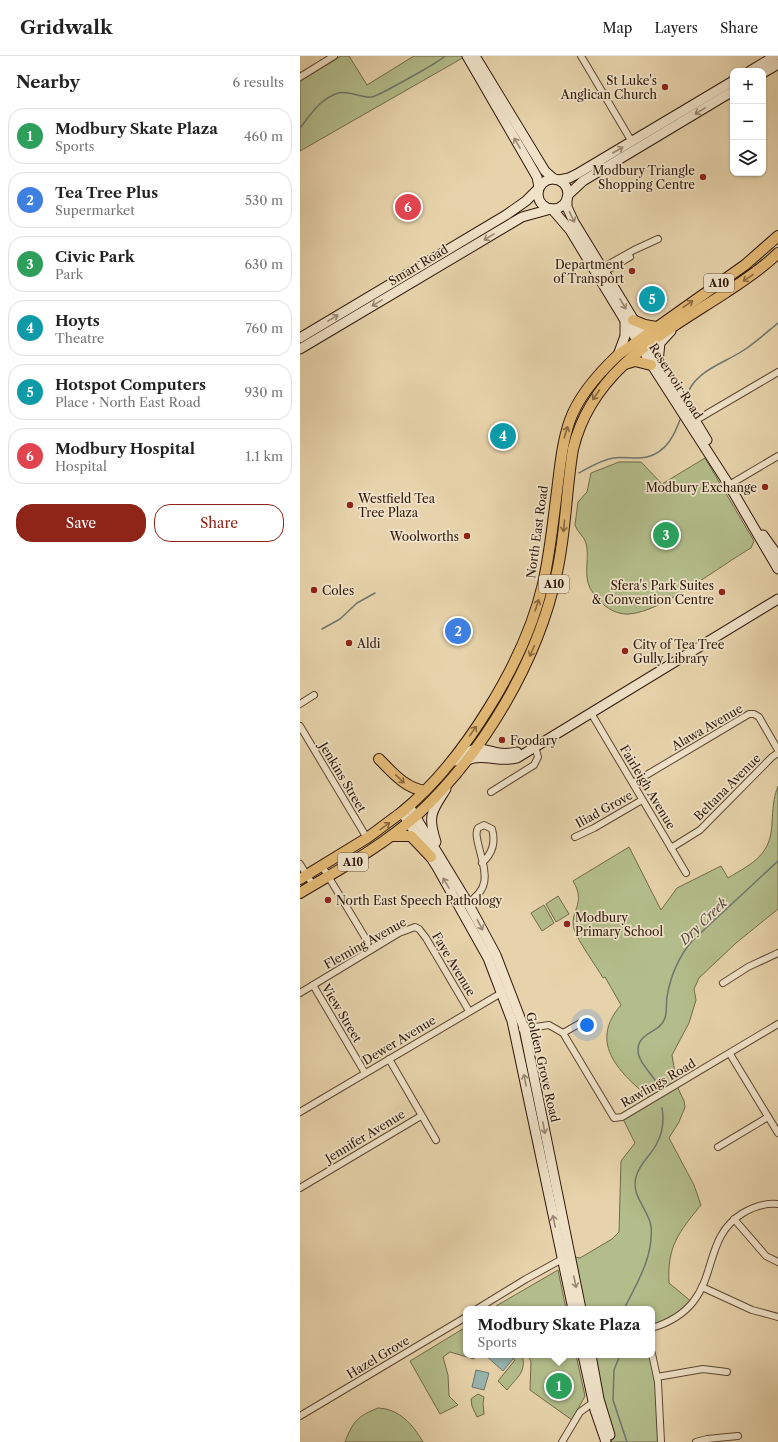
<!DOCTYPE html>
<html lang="en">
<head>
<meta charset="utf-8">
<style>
	body { margin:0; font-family:"Libre Caslon Text",serif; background:#f6f6f6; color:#222 }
	.controls { position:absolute; right:12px; top:12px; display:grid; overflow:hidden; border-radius:8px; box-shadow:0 1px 3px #0004 }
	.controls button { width:36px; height:36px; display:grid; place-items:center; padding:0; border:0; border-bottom:1px solid #e0e0e0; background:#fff; color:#222; font:20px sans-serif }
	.you { position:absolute; left:287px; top:969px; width:14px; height:14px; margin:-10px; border:3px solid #fff; border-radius:50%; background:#1a73e8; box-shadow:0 0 0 6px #1a73e833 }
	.badge { display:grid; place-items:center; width:26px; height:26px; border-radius:50%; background:#8f2418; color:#fff; font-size:13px; font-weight:700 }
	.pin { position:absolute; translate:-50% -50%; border:2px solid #fff; box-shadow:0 1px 4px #0006 }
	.popup { position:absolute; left:163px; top:1250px; width:192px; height:52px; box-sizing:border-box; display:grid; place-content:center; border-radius:8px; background:#fff; filter:drop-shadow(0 1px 3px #0005); font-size:13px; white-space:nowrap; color:#767676 }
	.popup b { font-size:15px; color:#222 }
	.popup::after { content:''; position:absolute; left:50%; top:100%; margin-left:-8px; border:8px solid transparent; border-top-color:#fff }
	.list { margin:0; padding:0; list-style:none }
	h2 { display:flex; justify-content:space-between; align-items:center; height:52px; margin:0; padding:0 16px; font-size:17px }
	h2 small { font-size:13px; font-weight:400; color:#767676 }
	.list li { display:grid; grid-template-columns:26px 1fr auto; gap:12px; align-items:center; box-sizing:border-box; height:56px; margin:0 8px 8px; padding:0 8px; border:1px solid #e0e0e0; border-radius:16px }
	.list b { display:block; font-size:15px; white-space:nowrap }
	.list p { margin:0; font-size:13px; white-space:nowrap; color:#767676 }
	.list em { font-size:13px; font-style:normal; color:#767676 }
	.actions { display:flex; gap:8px; padding:12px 16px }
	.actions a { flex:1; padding:9px 0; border:1px solid #8f2418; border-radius:16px; text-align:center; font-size:14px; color:#8f2418 }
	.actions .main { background:#8f2418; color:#fff }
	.icon { flex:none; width:22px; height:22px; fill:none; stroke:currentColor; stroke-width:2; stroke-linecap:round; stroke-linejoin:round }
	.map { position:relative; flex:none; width:478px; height:1386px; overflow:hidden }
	header { display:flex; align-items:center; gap:24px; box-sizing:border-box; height:56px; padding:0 20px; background:#fff; border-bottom:1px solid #e0e0e0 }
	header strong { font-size:19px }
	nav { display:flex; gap:22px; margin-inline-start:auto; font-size:14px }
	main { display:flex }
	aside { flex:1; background:#fff }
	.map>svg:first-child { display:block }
	.green { fill:#b3bd8b; stroke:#716a4b }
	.water { fill:#98b6b0; stroke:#6e776e }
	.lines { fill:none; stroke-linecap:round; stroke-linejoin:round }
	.stream { stroke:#6e776e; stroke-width:1.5 }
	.minor-casing { stroke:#5d4733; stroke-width:8 }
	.secondary-casing { stroke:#2f180b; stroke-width:11 }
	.primary-casing { stroke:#2f180b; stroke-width:12 }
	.trunk-casing { stroke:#2f180b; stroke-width:12 }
	.minor { stroke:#efe2c8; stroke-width:6 }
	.secondary { stroke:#efe2c8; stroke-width:9 }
	.primary { stroke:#e4ba76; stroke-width:10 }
	.trunk { stroke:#e4ba76; stroke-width:10 }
	.oneway { stroke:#998773 }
	.oneway2 { stroke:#8a6940 }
	.poi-dot { fill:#8f2418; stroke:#efe2c8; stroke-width:1.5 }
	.labels { text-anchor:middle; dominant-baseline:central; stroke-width:3.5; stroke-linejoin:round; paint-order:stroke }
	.shield { fill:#efe2c8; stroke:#695544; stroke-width:1 }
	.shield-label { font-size:11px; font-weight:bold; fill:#2f180b }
	.poi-label { font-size:12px; fill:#2f180b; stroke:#efe2c8; text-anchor:start }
	.street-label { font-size:12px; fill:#2f180b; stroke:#efe2c8 }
	.water-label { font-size:13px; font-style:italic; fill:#4e473d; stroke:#efe2c8 }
</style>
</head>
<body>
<header>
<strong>Gridwalk</strong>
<nav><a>Map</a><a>Layers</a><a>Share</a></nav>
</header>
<main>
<aside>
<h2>Nearby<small>6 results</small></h2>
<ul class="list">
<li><span class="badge" style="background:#2e9e5b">1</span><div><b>Modbury Skate Plaza</b><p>Sports</p></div><em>460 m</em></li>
<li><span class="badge" style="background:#3f7fe0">2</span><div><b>Tea Tree Plus</b><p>Supermarket</p></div><em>530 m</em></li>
<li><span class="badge" style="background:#2e9e5b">3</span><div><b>Civic Park</b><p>Park</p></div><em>630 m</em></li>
<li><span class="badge" style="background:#0f9aa8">4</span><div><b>Hoyts</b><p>Theatre</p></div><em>760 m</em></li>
<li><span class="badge" style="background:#0f9aa8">5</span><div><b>Hotspot Computers</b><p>Place · North East Road</p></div><em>930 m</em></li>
<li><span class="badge" style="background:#e0444e">6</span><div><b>Modbury Hospital</b><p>Hospital</p></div><em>1.1 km</em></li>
</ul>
<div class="actions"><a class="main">Save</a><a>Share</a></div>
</aside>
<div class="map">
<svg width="478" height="1386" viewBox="0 0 478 1386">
	<rect width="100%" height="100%" fill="#e7d3ab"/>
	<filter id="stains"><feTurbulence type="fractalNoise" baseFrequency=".005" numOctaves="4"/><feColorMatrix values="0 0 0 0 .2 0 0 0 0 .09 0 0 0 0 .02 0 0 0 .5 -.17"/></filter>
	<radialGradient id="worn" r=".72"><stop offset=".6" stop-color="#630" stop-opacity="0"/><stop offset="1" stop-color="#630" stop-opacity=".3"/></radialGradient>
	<g class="green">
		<path d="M 41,0 L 49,0 L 67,29 L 114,0 L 166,0 L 0,95 L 0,25 Z"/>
		<path d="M 405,402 L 454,485 L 451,492 C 421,509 362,556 329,558 C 312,559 298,546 290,532 C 283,518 290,501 286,487 C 284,480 277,476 275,469 L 278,446 L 287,436 L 291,417 L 319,406 L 341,406 L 362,428 Z"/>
		<path d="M 478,730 L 478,853 L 436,887 L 399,922 L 394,933 L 396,944 L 389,967 L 372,999 L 377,1030 L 384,1045 L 385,1051 L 379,1066 L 369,1082 L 394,1129 L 401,1149 C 379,1176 367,1190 369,1227 L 393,1247 L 386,1254 L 352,1272 L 352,1253 L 281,1253 L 270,1200 L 280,1202 L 312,1183 L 319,1176 L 321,1105 L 335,1087 L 322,1061 L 351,1043 C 321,1018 287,988 321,949 L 305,921 L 303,922 C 295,908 279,887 274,873 C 269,855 287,848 273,825 L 329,791 L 361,854 L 377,832 L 421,810 L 428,822 C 453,807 471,799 472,767 C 473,753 473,743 478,730 Z"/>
		<path d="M 258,840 L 269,858 L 256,866 L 246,848 Z"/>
		<path d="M 244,849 L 254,867 L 242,875 L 231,857 Z"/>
		<path d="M 258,1214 L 266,1253 L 198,1253 L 196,1250 Z"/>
		<path d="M 166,1271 L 166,1299 L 175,1299 L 174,1303 L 150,1296 L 143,1301 L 148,1319 L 149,1340 L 158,1349 L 140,1358 L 110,1305 Z"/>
		<path d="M 209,1299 L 222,1299 C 227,1316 217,1321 207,1334 L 198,1325 L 215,1304 Z"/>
		<path d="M 227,1299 L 276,1299 L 285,1340 L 272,1364 L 230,1334 L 231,1305 Z"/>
		<path d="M 291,1299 L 352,1299 L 358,1326 L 361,1386 L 312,1386 L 307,1372 Z"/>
		<path d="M 178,1338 L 184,1341 L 183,1347 L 184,1358 L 177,1361 L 172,1350 L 171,1343 Z"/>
		<path d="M 78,1352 C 100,1353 113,1369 123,1386 L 45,1386 C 53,1365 58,1360 78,1352 Z"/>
	</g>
	<g class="water">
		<path d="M 185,1299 L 209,1299 L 213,1303 L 203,1315 Z"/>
		<path d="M 176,1314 L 189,1317 L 184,1334 L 172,1331 Z"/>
	</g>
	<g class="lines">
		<g class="stream">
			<path d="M 0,72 C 11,58 20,43 38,37 C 48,34 61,42 72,41 C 78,40 141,5 145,0"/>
			<path d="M 386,342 C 393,315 423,308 444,294 C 456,286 467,276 478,267"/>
			<path d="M 279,417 C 290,411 301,404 313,402 C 324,400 336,404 347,401 C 367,396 375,378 381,361"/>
			<path d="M 22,573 L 40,563 L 57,547 L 75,537"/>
			<path d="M 359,1031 C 354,1019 338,1007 338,994 C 338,976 360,977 365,962 C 367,956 366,948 367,941 C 370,921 379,900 392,885 L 478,805"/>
			<path d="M 324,1253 C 337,1227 354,1200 351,1170 C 348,1152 331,1141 336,1121 C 340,1106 351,1100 357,1087 C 363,1076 364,1064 362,1052"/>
			<path d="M 320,1299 L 314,1314 L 313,1344 L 327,1386"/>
		</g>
		<g class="minor-casing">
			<g id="minor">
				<path d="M 281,0 L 332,86"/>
				<path d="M 0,21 L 34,0"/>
				<path d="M 302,212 L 334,194 L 358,183"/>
				<path d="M 304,216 L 330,201"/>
				<path d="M 393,366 L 478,316"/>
				<path d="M 429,429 L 478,400"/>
				<path d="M 0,648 L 14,639"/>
				<path d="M 291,657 L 386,817"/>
				<path d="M 0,670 L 67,782"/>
				<path d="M 333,727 L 449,658 L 454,658 L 459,661 L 478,694"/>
				<path d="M 191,736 L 234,709 L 238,701 L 235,690"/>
				<path d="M 275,781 L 294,772 L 342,744"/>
				<path d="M 371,792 L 400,774 L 472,701 L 478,697"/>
				<path d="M 0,808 L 13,829"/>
				<path d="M 22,810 L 72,893"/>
				<path d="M 166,848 C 194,831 184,814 178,787 C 177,782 175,777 178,772 L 184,769 L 192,773 C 196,787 192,798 182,807"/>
				<path d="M 423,927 L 448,911 L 478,897"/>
				<path d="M 13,929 L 65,1017"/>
				<path d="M 0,937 L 99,877 L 115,871 L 119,873 L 126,882 L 169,955"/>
				<path d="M 222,973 L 249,969 L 263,977 L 314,1062 L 322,1061 L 478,968"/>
				<path d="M 263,977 L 284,965"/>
				<path d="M 430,998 L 478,1077"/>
				<path d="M 89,1003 L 136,1084"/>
				<path d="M 0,1056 L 203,936"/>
				<path d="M 418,1091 L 468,1061"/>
				<path d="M 0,1132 L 121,1060"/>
				<path d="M 434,1163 L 466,1200 L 478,1206"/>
				<path d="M 402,1231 L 452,1254 L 478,1261"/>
				<path d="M 177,1253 L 226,1223 L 266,1201"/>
				<path d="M 352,1272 C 368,1267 382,1260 393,1246 C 416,1217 407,1179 443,1157 C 453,1151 466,1147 478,1148"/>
				<path d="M 352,1298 L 358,1326 L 361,1386"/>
				<path d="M 357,1321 L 403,1313 L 427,1316"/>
				<path d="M 0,1360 L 166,1261"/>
				<path d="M 262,1386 L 280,1356 L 295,1345"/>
				<path d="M 396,1386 L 407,1383 L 438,1380"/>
			</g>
		</g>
		<g class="secondary-casing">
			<g id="secondary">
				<path d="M 167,0 L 237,121 L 239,131"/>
				<path d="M 175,0 L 245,115 L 254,123"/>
				<path d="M 450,15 L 475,0"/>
				<path d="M 463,17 L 478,8"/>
				<circle cx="253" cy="138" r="15"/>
				<path d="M 259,124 L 269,122 L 277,118 L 433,25"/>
				<path d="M 268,139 L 283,125 L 433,35"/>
				<path d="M 267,142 L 267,151 L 274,166 L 407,384"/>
				<path d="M 252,153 L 270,174 L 355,314 L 429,429 L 478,513"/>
				<path d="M 0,282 L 206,159 L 226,145 L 238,133"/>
				<path d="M 0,293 L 222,161 L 251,153"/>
				<path d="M 318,299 L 325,280 L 325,267"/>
				<path d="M 358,306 L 360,287 L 371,275"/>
				<path d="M 463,479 L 478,500"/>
				<path d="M 167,704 C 184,697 200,707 217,702 L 478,543"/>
				<path d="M 155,705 C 183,680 186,703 217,696"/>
				<path d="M 109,750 L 168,847 L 196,899 L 224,972 L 281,1253"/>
				<path d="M 102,756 L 137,811 L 188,902 L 212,965 L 273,1253"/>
				<path d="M 136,786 C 127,759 132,755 146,733"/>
				<path d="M 283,1299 L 295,1354 L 306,1386"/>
				<path d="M 291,1299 L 299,1343 L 310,1379"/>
			</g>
		</g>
		<g class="primary-casing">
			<g id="primary">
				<path d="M 92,780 L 111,780 L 131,801"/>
				<path d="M 0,823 L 67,782 L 102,756"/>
				<path d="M 0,837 C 40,813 81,791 116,760"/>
			</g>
		</g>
		<g class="trunk-casing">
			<g id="trunk">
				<path d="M 333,264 L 345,269 L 356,271"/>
				<path d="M 325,308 L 335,305 L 351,309"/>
				<path d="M 79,703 C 93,717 105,732 125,735"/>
				<path d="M 102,756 C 164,705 225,605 243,528 C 250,497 253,466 257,435 C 260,411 262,387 270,364 C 279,339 299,317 318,299 L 445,209 L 478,180"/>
				<path d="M 116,760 C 183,698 238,606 257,516 C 266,476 266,434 273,393 C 292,314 362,278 425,237 C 443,225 462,213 478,197"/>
			</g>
		</g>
		<use href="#minor" class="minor"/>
		<use href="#secondary" class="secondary"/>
		<use href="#primary" class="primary"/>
		<use href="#trunk" class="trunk"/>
	</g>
	<defs><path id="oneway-shaft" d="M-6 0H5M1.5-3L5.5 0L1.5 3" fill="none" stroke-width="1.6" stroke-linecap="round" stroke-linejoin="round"/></defs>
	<g class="oneway">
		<use href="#oneway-shaft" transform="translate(400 55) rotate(149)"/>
		<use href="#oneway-shaft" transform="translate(217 87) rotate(-120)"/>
		<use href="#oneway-shaft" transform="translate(318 94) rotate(-30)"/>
		<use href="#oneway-shaft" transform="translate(272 161) rotate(64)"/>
		<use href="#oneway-shaft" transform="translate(189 181) rotate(149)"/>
		<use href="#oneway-shaft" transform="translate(77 247) rotate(149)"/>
		<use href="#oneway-shaft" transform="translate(323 248) rotate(59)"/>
		<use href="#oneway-shaft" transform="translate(33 262) rotate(-31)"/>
		<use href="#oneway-shaft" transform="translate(146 827) rotate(-120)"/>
		<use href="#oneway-shaft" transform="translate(180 869) rotate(62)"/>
		<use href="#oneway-shaft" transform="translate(225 1024) rotate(-101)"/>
		<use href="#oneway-shaft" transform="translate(244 1072) rotate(79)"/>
		<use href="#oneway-shaft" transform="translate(254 1165) rotate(-102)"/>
		<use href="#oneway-shaft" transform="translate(275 1226) rotate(78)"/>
	</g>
	<g class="oneway2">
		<use href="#oneway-shaft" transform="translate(448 222) rotate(146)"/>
		<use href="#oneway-shaft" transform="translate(388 248) rotate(-35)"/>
		<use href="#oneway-shaft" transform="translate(296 339) rotate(124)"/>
		<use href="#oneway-shaft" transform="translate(266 376) rotate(-73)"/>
		<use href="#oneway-shaft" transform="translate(264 470) rotate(95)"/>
		<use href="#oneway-shaft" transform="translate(237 549) rotate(-72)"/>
		<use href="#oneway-shaft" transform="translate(232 595) rotate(114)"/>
		<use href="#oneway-shaft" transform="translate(173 675) rotate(-55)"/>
		<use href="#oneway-shaft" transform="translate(100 723) rotate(44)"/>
		<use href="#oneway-shaft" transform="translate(85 770) rotate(-36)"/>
	</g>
	<g class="poi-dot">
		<circle cx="365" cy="31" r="4"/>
		<circle cx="403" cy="121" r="4"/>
		<circle cx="332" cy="215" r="4"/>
		<circle cx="465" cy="431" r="4"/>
		<circle cx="50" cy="449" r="4"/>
		<circle cx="167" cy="480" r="4"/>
		<circle cx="14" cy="534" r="4"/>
		<circle cx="422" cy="536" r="4"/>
		<circle cx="49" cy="587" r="4"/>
		<circle cx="325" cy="595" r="4"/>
		<circle cx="202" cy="684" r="4"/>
		<circle cx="28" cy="844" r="4"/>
		<circle cx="267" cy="868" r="4"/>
	</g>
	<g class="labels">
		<g class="shield">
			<rect x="404" y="218" width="30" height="18" rx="3"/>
			<rect x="239" y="519" width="30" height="18" rx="3"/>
			<rect x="38" y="797" width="30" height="18" rx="3"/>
		</g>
		<g class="shield-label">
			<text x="419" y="227">A10</text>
			<text x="254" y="528">A10</text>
			<text x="53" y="806">A10</text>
		</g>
		<g class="poi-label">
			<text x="357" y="24" text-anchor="end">St Luke's<tspan x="357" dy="14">Anglican Church</tspan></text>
			<text x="395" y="114" text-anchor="end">Modbury Triangle<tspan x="395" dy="14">Shopping Centre</tspan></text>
			<text x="324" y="208" text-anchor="end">Department<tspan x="324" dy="14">of Transport</tspan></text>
			<text x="457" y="431" text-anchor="end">Modbury Exchange</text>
			<text x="58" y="442">Westfield Tea<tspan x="58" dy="14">Tree Plaza</tspan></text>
			<text x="159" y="480" text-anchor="end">Woolworths</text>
			<text x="414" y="529" text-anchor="end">Sfera's Park Suites<tspan x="414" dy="14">&amp; Convention Centre</tspan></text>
			<text x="22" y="534">Coles</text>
			<text x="57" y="587">Aldi</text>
			<text x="333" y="588">City of Tea Tree<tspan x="333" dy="14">Gully Library</tspan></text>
			<text x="210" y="684">Foodary</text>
			<text x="36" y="844">North East Speech Pathology</text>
			<text x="275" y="861">Modbury<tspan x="275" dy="14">Primary School</tspan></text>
		</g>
		<g class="street-label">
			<text transform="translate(118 209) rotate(-31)">Smart Road</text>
			<text transform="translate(376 325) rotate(57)">Reservoir Road</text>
			<text transform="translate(237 476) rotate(-82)">North East Road</text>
			<text transform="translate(407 671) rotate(-30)">Alawa Avenue</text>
			<text transform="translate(43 721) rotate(59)">Jenkins Street</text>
			<text transform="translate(348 731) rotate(59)">Fairleigh Avenue</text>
			<text transform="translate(427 731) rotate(-45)">Beltana Avenue</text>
			<text transform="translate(304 753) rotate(-29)">Iliad Grove</text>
			<text transform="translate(65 887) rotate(-29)">Fleming Avenue</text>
			<text transform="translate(154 908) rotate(59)">Faye Avenue</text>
			<text transform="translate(42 957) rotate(59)">View Street</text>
			<text transform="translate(99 984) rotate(-31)">Dewer Avenue</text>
			<text transform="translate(243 1011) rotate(77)">Golden Grove Road</text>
			<text transform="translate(358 1027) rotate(-30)">Rawlings Road</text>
			<text transform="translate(65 1080) rotate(-31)">Jennifer Avenue</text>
			<text transform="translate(78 1301) rotate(-31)">Hazel Grove</text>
		</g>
		<g class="water-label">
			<text transform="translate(403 865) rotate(-44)">Dry Creek</text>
		</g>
	</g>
	<rect width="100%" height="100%" filter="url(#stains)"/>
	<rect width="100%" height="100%" fill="url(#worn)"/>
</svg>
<div class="controls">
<button>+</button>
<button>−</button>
<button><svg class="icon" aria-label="layers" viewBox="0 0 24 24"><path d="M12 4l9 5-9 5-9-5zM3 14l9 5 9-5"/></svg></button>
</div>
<div class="you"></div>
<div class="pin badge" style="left:259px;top:1330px;background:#2e9e5b">1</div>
<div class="popup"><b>Modbury Skate Plaza</b>Sports</div>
<div class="pin badge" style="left:158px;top:575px;background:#3f7fe0">2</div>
<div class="pin badge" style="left:366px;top:479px;background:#2e9e5b">3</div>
<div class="pin badge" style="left:203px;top:380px;background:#0f9aa8">4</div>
<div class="pin badge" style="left:352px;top:243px;background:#0f9aa8">5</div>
<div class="pin badge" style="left:108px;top:151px;background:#e0444e">6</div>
</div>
</main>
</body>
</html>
